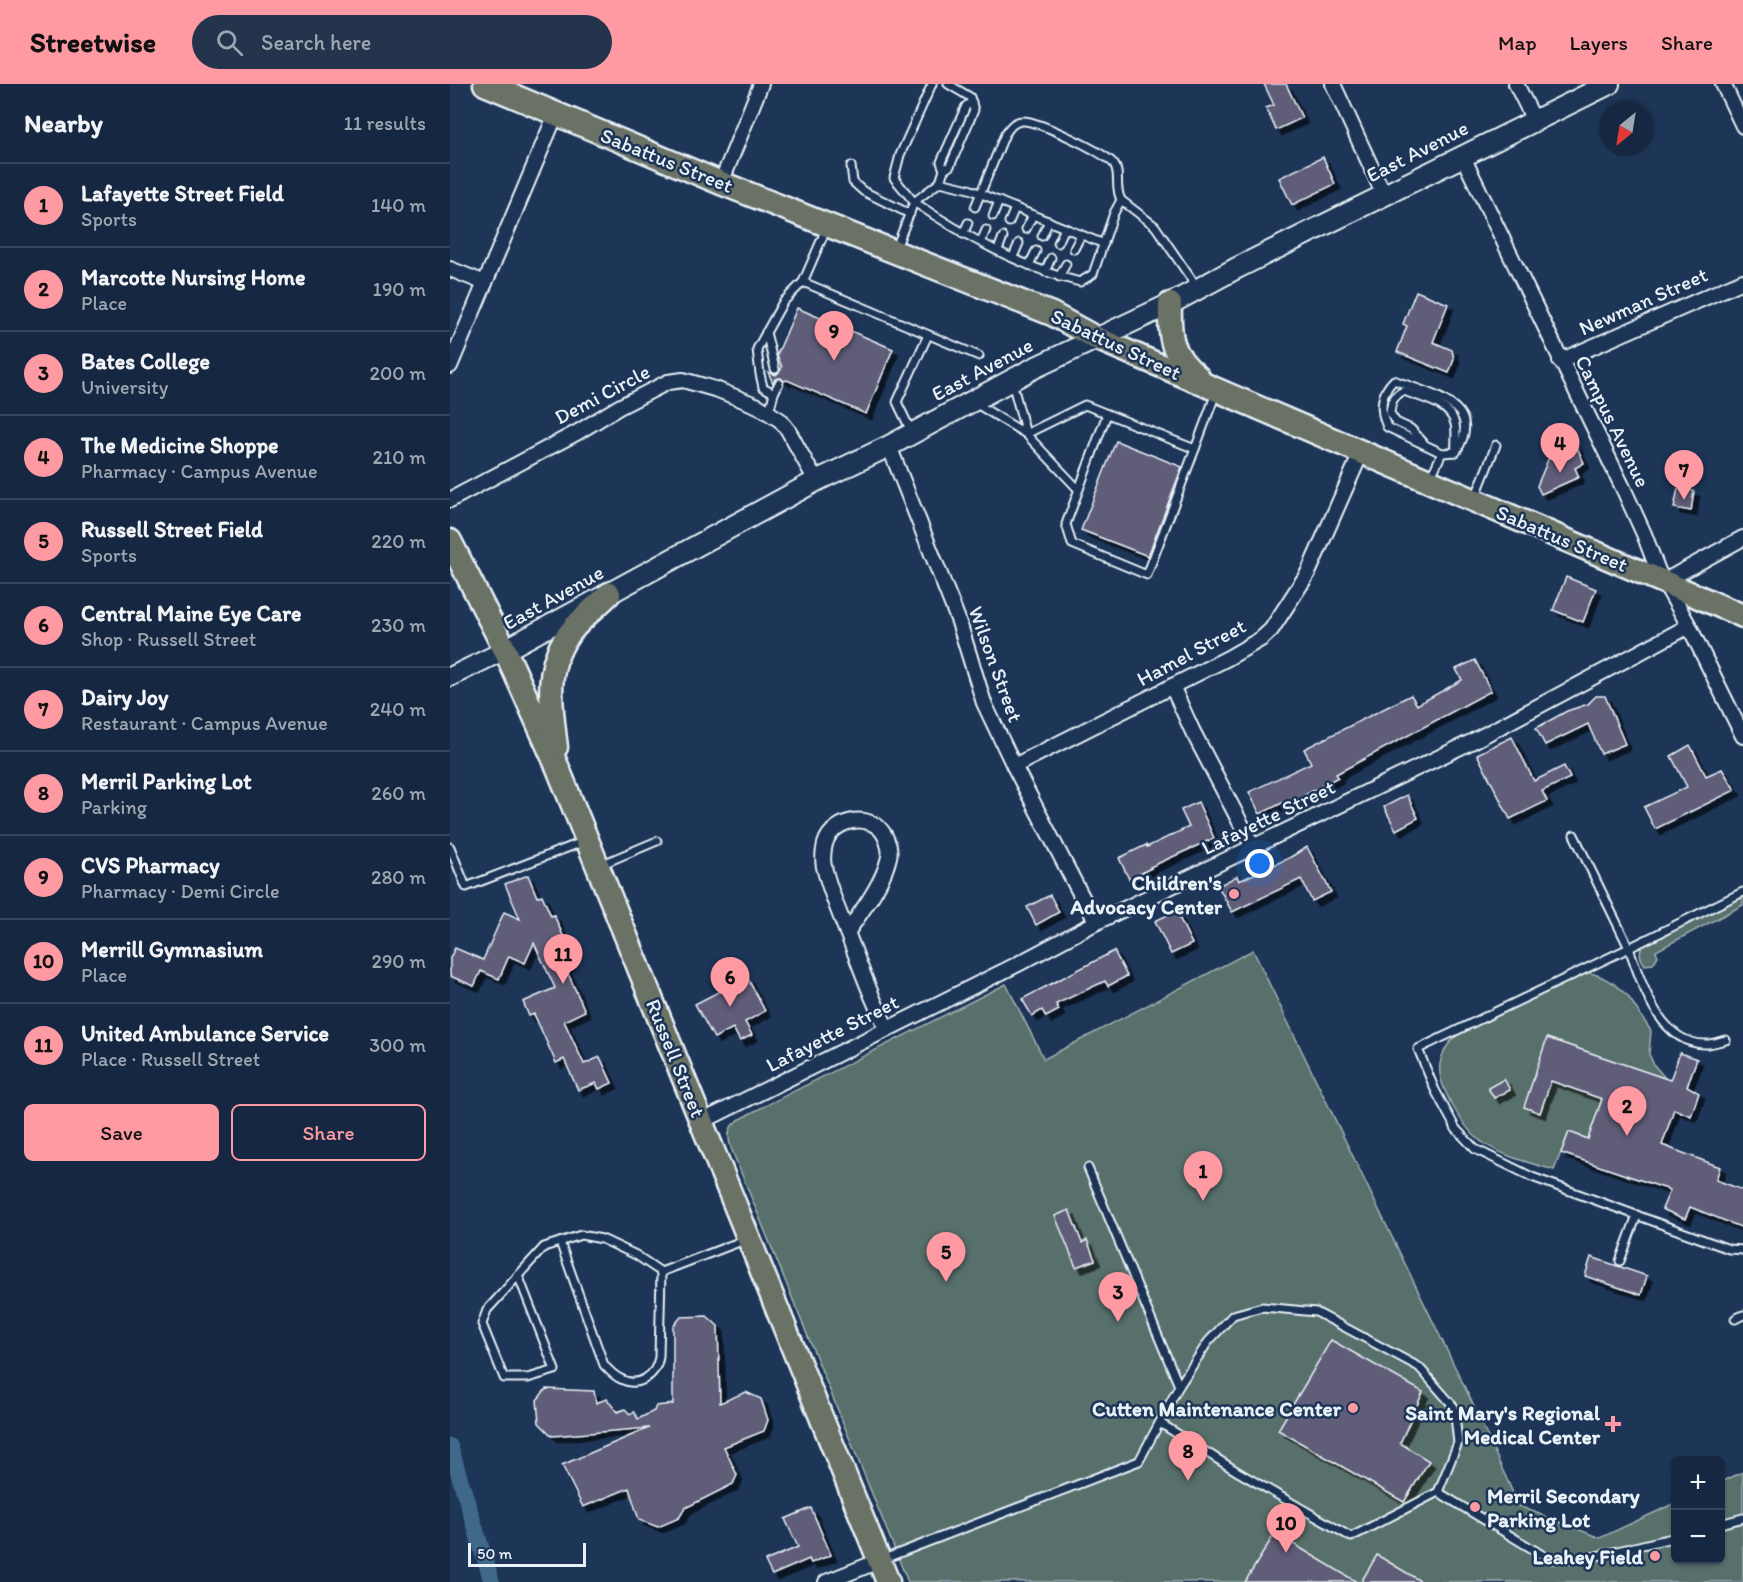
<!DOCTYPE html>
<html lang="en">
<head>
<meta charset="utf-8">
<style>
	body { margin:0; font-family:Itim,sans-serif; background:#23344c; color:#f1f3f6 }
	.controls { position:absolute; right:18px; bottom:18px; display:grid; overflow:hidden; border-radius:9px; box-shadow:0 2px 4px #0004 }
	.controls button { width:54px; height:54px; display:grid; place-items:center; padding:0; border:0; border-bottom:2px solid #35445a; background:#162841; color:#f1f3f6; font:30px sans-serif }
	.compass { position:absolute; left:1149px; top:18px; width:54px; height:54px; border-radius:50%; background:#162841; box-shadow:0 2px 4px #0004; rotate:210deg }
	.scale { position:absolute; left:18px; bottom:15px; width:118px; box-sizing:border-box; padding-left:6px; border:3px solid #e8f1f8; border-top:0; font-size:16px; line-height:21px; white-space:nowrap; color:#e8f1f8; -webkit-text-stroke:4px #1d3557; paint-order:stroke }
	.you { position:absolute; left:810px; top:780px; width:21px; height:21px; margin:-15px; border:4px solid #fff; border-radius:50%; background:#1a73e8; box-shadow:0 0 0 9px #1a73e833 }
	.badge { display:grid; place-items:center; width:39px; height:39px; border-radius:50%; background:#ff9aa2; color:#111; font-size:20px; font-weight:700 }
	.pin { position:absolute; translate:-50% -50px; filter:drop-shadow(0 2px 3px #0008) }
	.pin::after { content:''; position:absolute; top:32px; width:21px; height:18px; background:inherit; clip-path:polygon(0 0,100% 0,50% 100%) }
	.list { margin:0; padding:0; list-style:none }
	h2 { display:flex; justify-content:space-between; align-items:center; height:78px; margin:0; padding:0 24px; font-size:26px }
	h2 small { font-size:20px; font-weight:400; color:#9ea6b1 }
	.list li { display:grid; grid-template-columns:39px 1fr auto; gap:18px; align-items:center; box-sizing:border-box; height:84px; padding:0 24px; border-top:2px solid #35445a }
	.list b { display:block; font-size:22px; white-space:nowrap }
	.list p { margin:0; font-size:20px; white-space:nowrap; color:#9ea6b1 }
	.list em { font-size:20px; font-style:normal; color:#9ea6b1 }
	.actions { display:flex; gap:12px; padding:18px 24px }
	.actions a { flex:1; padding:14px 0; border:2px solid #ff9aa2; border-radius:9px; text-align:center; font-size:21px; color:#ff9aa2 }
	.actions .main { background:#ff9aa2; color:#111 }
	.icon { flex:none; width:33px; height:33px; fill:none; stroke:currentColor; stroke-width:2; stroke-linecap:round; stroke-linejoin:round }
	.map { position:relative; flex:none; width:1293px; height:1498px; overflow:hidden }
	header { display:flex; align-items:center; gap:36px; box-sizing:border-box; height:84px; padding:0 30px; background:#ff9aa2; color:#111 }
	header strong { font-size:28px }
	nav { display:flex; gap:33px; margin-inline-start:auto; font-size:21px }
	.search { width:420px; height:54px; background:#23344c; display:flex; align-items:center; gap:15px; box-sizing:border-box; padding:0 21px; border-radius:33px; color:#9ea6b1; font-size:22px }
	main { display:flex }
	aside { flex:1; background:#162841 }
	.map>svg:first-child { display:block }
	.green { fill:#58706c; stroke:#a0b0b2; stroke-width:1.5 }
	.lines { fill:none; stroke-linecap:round; stroke-linejoin:round }
	.canal { stroke:#406788; stroke-width:16 }
	.building { fill:#615d79; stroke:#e8f1f8; stroke-width:1.5; filter:url(#shadow) }
	.service-casing { stroke:#e8f1f8; stroke-width:11 }
	.minor-casing { stroke:#e8f1f8; stroke-width:18 }
	.tertiary-casing { stroke:#e8f1f8; stroke-width:22 }
	.secondary-casing { stroke:#e8f1f8; stroke-width:24 }
	.primary-casing { stroke:#e8f1f8; stroke-width:27 }
	.service { stroke:#1d3557; stroke-width:7 }
	.minor { stroke:#1d3557; stroke-width:14 }
	.tertiary { stroke:#1d3557; stroke-width:18 }
	.secondary { stroke:#1d3557; stroke-width:20 }
	.primary { stroke:#6a7165; stroke-width:22 }
	.poi-dot { fill:#ff9aa2; stroke:#1d3557; stroke-width:2 }
	.labels { text-anchor:middle; dominant-baseline:central; stroke-width:5; stroke-linejoin:round; paint-order:stroke }
	.street-label { font-size:21px; fill:#e8f1f8; stroke:#1d3557 }
	.poi-label { font-size:21px; font-weight:bold; fill:#e8f1f8; stroke:#1d3557; text-anchor:end }
</style>
</head>
<body>
<header>
<strong>Streetwise</strong>
<div class="search"><svg class="icon" aria-label="search" viewBox="0 0 24 24"><circle cx="10" cy="10" r="6"/><path d="M15 15l6 6"/></svg>Search here</div>
<nav><a>Map</a><a>Layers</a><a>Share</a></nav>
</header>
<main>
<aside>
<h2>Nearby<small>11 results</small></h2>
<ul class="list">
<li><span class="badge">1</span><div><b>Lafayette Street Field</b><p>Sports</p></div><em>140 m</em></li>
<li><span class="badge">2</span><div><b>Marcotte Nursing Home</b><p>Place</p></div><em>190 m</em></li>
<li><span class="badge">3</span><div><b>Bates College</b><p>University</p></div><em>200 m</em></li>
<li><span class="badge">4</span><div><b>The Medicine Shoppe</b><p>Pharmacy · Campus Avenue</p></div><em>210 m</em></li>
<li><span class="badge">5</span><div><b>Russell Street Field</b><p>Sports</p></div><em>220 m</em></li>
<li><span class="badge">6</span><div><b>Central Maine Eye Care</b><p>Shop · Russell Street</p></div><em>230 m</em></li>
<li><span class="badge">7</span><div><b>Dairy Joy</b><p>Restaurant · Campus Avenue</p></div><em>240 m</em></li>
<li><span class="badge">8</span><div><b>Merril Parking Lot</b><p>Parking</p></div><em>260 m</em></li>
<li><span class="badge">9</span><div><b>CVS Pharmacy</b><p>Pharmacy · Demi Circle</p></div><em>280 m</em></li>
<li><span class="badge">10</span><div><b>Merrill Gymnasium</b><p>Place</p></div><em>290 m</em></li>
<li><span class="badge">11</span><div><b>United Ambulance Service</b><p>Place · Russell Street</p></div><em>300 m</em></li>
</ul>
<div class="actions"><a class="main">Save</a><a>Share</a></div>
</aside>
<div class="map">
<svg width="1293" height="1498" viewBox="0 0 1293 1498">
	<defs>
		<filter id="shadow"><feDropShadow dx="5.5" dy="5.5" stdDeviation="0" flood-color="#0009"/></filter>
	</defs>
	<rect width="100%" height="100%" fill="#1d3557"/>
	<filter id="ink" filterUnits="userSpaceOnUse"><feTurbulence type="fractalNoise" baseFrequency=".0167" numOctaves="2"/><feDisplacementMap in="SourceGraphic" scale="12" xChannelSelector="R" yChannelSelector="G"/><feConvolveMatrix kernelMatrix="1 2 1 2 8 2 1 2 1" color-interpolation-filters="sRGB"/></filter>
	<g filter="url(#ink)">
		<g class="green">
			<path d="M 1293,813 L 1293,821 L 1206,867 L 1208,872 L 1203,880 L 1195,881 C 1189,873 1188,867 1195,859 Z"/>
			<path d="M 803,866 L 1020,1314 L 1069,1422 L 1150,1454 L 1225,1419 L 1226,1476 L 1270,1476 L 1271,1398 L 1293,1388 L 1293,1498 L 458,1498 L 281,1064 C 274,1042 284,1038 301,1029 L 556,900 L 594,975 Z"/>
			<path d="M 1137,888 L 1150,892 L 1163,899 L 1178,912 L 1201,947 L 1199,970 L 1204,981 L 1216,995 L 1097,954 L 1085,991 L 1152,1015 L 1138,1055 L 1119,1048 L 1104,1086 C 1080,1079 1054,1073 1032,1058 C 1015,1047 986,1001 990,980 C 991,972 996,962 1002,956 C 1014,943 1035,936 1050,929 C 1079,915 1107,900 1137,888 Z"/>
		</g>
		<g class="lines">
			<path class="canal" d="M 0,1362 L 42,1498"/>
		</g>
		<g class="building">
			<path d="M 814,0 L 836,0 L 852,34 L 826,46 L 816,24 L 824,21 Z"/>
			<path d="M 873,73 L 885,100 L 842,121 L 829,94 Z"/>
			<path d="M 966,207 L 998,220 L 983,258 L 1002,266 L 1004,275 L 999,289 L 947,268 L 957,242 L 953,240 Z"/>
			<path d="M 347,224 L 443,265 L 416,330 L 337,296 L 334,297 L 331,294 L 325,295 L 323,299 L 318,288 L 326,291 L 330,287 L 332,283 L 327,271 Z"/>
			<path d="M 666,357 L 732,383 L 698,472 L 631,446 Z"/>
			<path d="M 1114,361 L 1116,365 L 1126,361 L 1134,379 L 1125,384 L 1129,393 L 1091,410 L 1087,402 L 1102,366 Z"/>
			<path d="M 1228,404 L 1244,407 L 1241,427 L 1224,424 Z"/>
			<path d="M 1116,493 L 1146,505 L 1133,538 L 1103,526 Z"/>
			<path d="M 1025,576 L 1041,607 L 886,690 L 888,693 L 855,711 L 857,715 L 839,724 L 836,717 L 810,730 L 799,708 L 861,679 L 854,665 L 961,611 L 967,621 L 1012,596 L 1006,585 Z"/>
			<path d="M 1146,612 L 1155,612 L 1175,660 L 1151,670 L 1138,640 L 1095,661 L 1086,644 L 1117,627 L 1138,620 Z"/>
			<path d="M 1062,653 L 1084,697 L 1114,682 L 1120,694 L 1092,707 L 1097,717 L 1060,735 L 1027,670 Z"/>
			<path d="M 1240,661 L 1256,692 L 1272,685 L 1285,706 L 1205,745 L 1194,723 L 1237,703 L 1221,672 Z"/>
			<path d="M 957,711 L 968,734 L 946,746 L 934,723 Z"/>
			<path d="M 748,718 L 764,754 L 700,783 L 701,784 L 679,795 L 669,774 L 696,761 L 697,763 L 739,743 L 731,726 Z"/>
			<path d="M 857,763 L 881,808 L 862,817 L 851,795 L 782,828 L 768,802 L 787,792 L 789,797 L 839,774 Z"/>
			<path d="M 78,791 L 87,813 L 92,811 L 101,832 L 104,831 L 120,868 L 114,871 L 119,881 L 115,883 L 135,927 L 114,937 L 134,980 L 150,973 L 162,999 L 149,1005 L 146,999 L 128,1006 L 114,975 L 106,979 L 84,930 L 79,932 L 73,918 L 105,904 L 84,859 L 75,879 L 59,872 L 49,895 L 31,887 L 24,902 L 0,892 L 0,874 L 5,864 L 33,876 L 54,828 L 70,835 L 55,800 Z"/>
			<path d="M 600,811 L 609,828 L 586,841 L 577,823 Z"/>
			<path d="M 726,827 L 742,860 L 721,870 L 705,837 Z"/>
			<path d="M 664,867 L 677,892 L 658,902 L 655,897 L 606,920 L 609,926 L 596,933 L 592,926 L 582,932 L 572,915 Z"/>
			<path d="M 297,893 L 315,927 L 295,938 L 302,951 L 290,957 L 283,944 L 264,954 L 245,920 Z"/>
			<path d="M 1097,954 L 1220,996 L 1230,969 L 1247,975 L 1237,1002 L 1249,1009 L 1241,1032 L 1224,1025 L 1212,1061 L 1270,1083 L 1266,1096 L 1293,1106 L 1293,1144 L 1240,1123 L 1235,1135 L 1212,1125 L 1220,1106 L 1111,1069 L 1119,1048 L 1138,1055 L 1152,1015 L 1101,997 L 1090,1029 L 1074,1023 Z"/>
			<path d="M 1054,995 L 1060,1006 L 1044,1014 L 1038,1004 Z"/>
			<path d="M 619,1126 L 632,1159 L 637,1156 L 645,1176 L 626,1183 L 605,1132 Z"/>
			<path d="M 1141,1173 L 1197,1192 L 1191,1211 L 1135,1192 Z"/>
			<path d="M 257,1232 L 268,1242 L 270,1319 L 296,1308 L 311,1315 L 318,1336 L 314,1347 L 274,1363 L 287,1391 L 283,1400 L 235,1424 L 229,1434 L 208,1443 L 189,1436 L 179,1404 L 133,1423 L 112,1381 L 199,1344 L 102,1352 L 89,1339 L 87,1316 L 96,1305 L 144,1307 L 146,1319 L 157,1315 L 167,1328 L 175,1325 L 180,1330 L 184,1328 L 188,1335 L 204,1327 L 206,1322 L 223,1320 L 223,1242 L 231,1233 Z"/>
			<path d="M 881,1256 L 973,1308 L 950,1359 L 979,1377 L 954,1418 L 828,1346 Z"/>
			<path d="M 361,1424 L 381,1471 L 361,1479 L 359,1475 L 322,1491 L 315,1477 L 348,1463 L 335,1435 Z"/>
			<path d="M 825,1449 L 907,1498 L 795,1498 Z"/>
			<path d="M 927,1471 L 972,1498 L 911,1498 Z"/>
		</g>
		<g class="lines">
			<g class="service-casing">
				<g id="service">
					<path d="M 482,0 L 450,71 L 444,94 L 464,118 L 490,98 L 519,105 L 654,160"/>
					<path d="M 401,82 L 403,98 L 413,107 L 460,130"/>
					<path d="M 494,86 L 491,78 L 516,22 L 522,18"/>
					<path d="M 490,98 L 494,86 L 500,82 L 524,26 L 520,13 L 498,0"/>
					<path d="M 525,123 L 555,50 C 560,43 563,38 572,37 C 585,35 656,69 664,80 C 671,90 664,102 671,116"/>
					<path d="M 543,132 L 549,117"/>
					<path d="M 559,138 L 565,124"/>
					<path d="M 377,143 L 353,198 L 529,272"/>
					<path d="M 576,145 L 583,131"/>
					<path d="M 513,150 L 518,139"/>
					<path d="M 592,152 L 599,137"/>
					<path d="M 531,158 L 536,146"/>
					<path d="M 608,159 L 615,144"/>
					<path d="M 446,164 L 464,118 C 515,152 570,183 630,198 L 643,190 L 664,129 L 671,116 L 705,142 L 746,202"/>
					<path d="M 624,165 L 631,151"/>
					<path d="M 548,166 L 553,153"/>
					<path d="M 563,173 L 569,159"/>
					<path d="M 579,181 L 586,167"/>
					<path d="M 595,188 L 601,174"/>
					<path d="M 609,193 L 616,180"/>
					<path d="M 316,248 L 325,285"/>
					<path d="M 944,296 C 978,310 1037,320 1006,368 L 992,369 L 937,343 C 929,325 930,310 944,296 Z"/>
					<path d="M 562,298 L 576,350"/>
					<path d="M 324,309 L 313,303 L 310,290 L 307,265 L 333,218 L 353,198"/>
					<path d="M 525,319 L 576,350 L 628,405"/>
					<path d="M 319,328 L 324,309 L 329,299"/>
					<path d="M 657,330 L 616,440 L 622,460 L 697,491 L 745,365"/>
					<path d="M 462,349 L 447,318 L 478,251"/>
					<path d="M 576,350 L 635,321 L 745,365 L 766,309"/>
					<path d="M 973,358 L 961,345 L 946,338 L 940,329 C 941,319 943,311 954,307 C 971,314 1000,319 1005,340 C 1007,348 1005,359 1006,368"/>
					<path d="M 980,395 L 992,369"/>
					<path d="M 1025,414 L 1046,361"/>
					<path d="M 1124,751 L 1179,864 L 1293,808"/>
					<path d="M 0,763 L 16,803 L 135,757"/>
					<path d="M 150,781 L 207,757"/>
					<path d="M 1276,956 C 1270,957 1263,960 1257,960 C 1210,962 1191,898 1179,864 L 968,965 L 985,1006 L 1006,1045 L 1025,1065 L 1082,1093 L 1279,1165 L 1293,1166"/>
					<path d="M 638,1084 L 729,1302"/>
					<path d="M 110,1158 L 154,1281 C 158,1285 163,1291 169,1294 C 188,1305 206,1292 209,1273 L 211,1188"/>
					<path d="M 1170,1177 L 1187,1131"/>
					<path d="M 68,1191 L 105,1286 L 78,1294 L 54,1294 L 32,1240 L 37,1226 L 94,1163 L 131,1151 L 152,1155 L 186,1171 L 211,1188 L 297,1155"/>
					<path d="M 1285,1235 L 1293,1231"/>
					<path d="M 988,1408 L 1099,1475 L 1138,1474 L 1226,1453"/>
					<path d="M 1270,1440 L 1293,1434"/>
					<path d="M 431,1476 L 689,1377 L 729,1302 L 758,1258 L 783,1231 L 812,1223 L 866,1228 L 969,1283 L 1004,1323 L 1008,1359 L 988,1408 L 901,1453 L 788,1388 L 710,1339"/>
				</g>
			</g>
			<g class="minor-casing">
				<g id="minor">
					<path d="M 883,0 L 934,111"/>
					<path d="M 1066,0 L 1084,36"/>
					<path d="M 1273,0 L 1293,42"/>
					<path d="M 1012,71 L 1174,406 L 1194,450 L 1208,487 L 1239,542 L 1293,652"/>
					<path d="M 271,99 L 311,0"/>
					<path d="M 0,185 L 35,199"/>
					<path d="M 1110,277 L 1293,197"/>
					<path d="M 0,282 L 106,30"/>
					<path d="M 439,362 L 509,538 L 534,619 L 564,682 L 632,813 L 647,838"/>
					<path d="M 0,416 L 128,348 L 169,323 L 218,298 L 233,296 L 268,306 L 308,322 L 330,336 L 338,346 L 366,397"/>
					<path d="M 1213,498 L 1293,454"/>
					<path d="M 722,602 L 742,646 L 803,763"/>
					<path d="M 564,682 L 778,574 L 811,555 L 821,546 L 858,489 L 911,369"/>
					<path d="M 397,849 C 412,826 433,800 439,773 C 441,766 438,759 435,752 C 421,725 377,736 374,765 C 373,771 373,778 374,783 C 380,808 391,833 400,856 C 412,886 422,917 437,944"/>
					<path d="M 251,1038 L 566,881 L 647,838 L 1023,657 L 1239,542"/>
					<path d="M 376,1498 L 429,1477"/>
				</g>
			</g>
			<g class="tertiary-casing">
				<path id="tertiary" d="M 0,593 L 55,566"/>
			</g>
			<g class="secondary-casing">
				<path id="secondary" d="M 55,566 L 366,397 L 439,362 L 584,284 L 720,220 L 785,185 L 1159,0"/>
			</g>
			<g class="primary-casing">
				<g id="primary">
					<path d="M 35,0 L 271,99 L 602,230 L 646,254 L 688,272 L 1293,532"/>
					<path d="M 720,220 C 719,254 721,271 748,293"/>
					<path d="M 0,457 L 55,566 L 107,682 L 438,1498"/>
					<path d="M 106,663 C 101,622 93,580 122,546 C 133,533 147,522 159,510"/>
				</g>
			</g>
			<use href="#service" class="service"/>
			<use href="#minor" class="minor"/>
			<use href="#tertiary" class="tertiary"/>
			<use href="#secondary" class="secondary"/>
			<use href="#primary" class="primary"/>
		</g>
	</g>
	<g class="poi-dot">
		<circle cx="784" cy="810" r="6"/>
		<circle cx="903" cy="1324" r="6"/>
		<path d="M1160 1331h6v6h6v6h-6v6h-6v-6h-6v-6h6z"/>
		<circle cx="1025" cy="1423" r="6"/>
		<circle cx="1205" cy="1472" r="6"/>
	</g>
	<g class="labels">
		<g class="street-label">
			<text transform="translate(967 67) rotate(-27)">East Avenue</text>
			<text transform="translate(217 76) rotate(22)">Sabattus Street</text>
			<text transform="translate(1193 217) rotate(-24)">Newman Street</text>
			<text transform="translate(666 260) rotate(25)">Sabattus Street</text>
			<text transform="translate(532 285) rotate(-28)">East Avenue</text>
			<text transform="translate(152 310) rotate(-28)">Demi Circle</text>
			<text transform="translate(1163 337) rotate(64)">Campus Avenue</text>
			<text transform="translate(1112 454) rotate(23)">Sabattus Street</text>
			<text transform="translate(103 513) rotate(-29)">East Avenue</text>
			<text transform="translate(741 568) rotate(-28)">Hamel Street</text>
			<text transform="translate(546 580) rotate(70)">Wilson Street</text>
			<text transform="translate(818 733) rotate(-26)">Lafayette Street</text>
			<text transform="translate(382 949) rotate(-27)">Lafayette Street</text>
			<text transform="translate(226 974) rotate(68)">Russell Street</text>
		</g>
		<g class="poi-label">
			<text x="772" y="798">Children's<tspan x="772" dy="24">Advocacy Center</tspan></text>
			<text x="891" y="1324">Cutten Maintenance Center</text>
			<text x="1150" y="1328">Saint Mary's Regional<tspan x="1150" dy="24">Medical Center</tspan></text>
			<text x="1037" y="1411" text-anchor="start">Merril Secondary<tspan x="1037" dy="24">Parking Lot</tspan></text>
			<text x="1193" y="1472">Leahey Field</text>
		</g>
	</g>
</svg>
<div class="controls">
<button>+</button>
<button>−</button>
</div>
<svg class="compass" viewBox="-18 -18 36 36"><path d="M0-13l5 13h-10z" fill="#e53935"/><path d="M0 13l5-13h-10z" fill="#9ea6b1"/></svg>
<div class="scale">50 m</div>
<div class="you"></div>
<div class="pin badge" style="left:753px;top:1117px">1</div>
<div class="pin badge" style="left:1177px;top:1052px">2</div>
<div class="pin badge" style="left:668px;top:1238px">3</div>
<div class="pin badge" style="left:1110px;top:389px">4</div>
<div class="pin badge" style="left:496px;top:1198px">5</div>
<div class="pin badge" style="left:280px;top:923px">6</div>
<div class="pin badge" style="left:1234px;top:416px">7</div>
<div class="pin badge" style="left:738px;top:1397px">8</div>
<div class="pin badge" style="left:384px;top:277px">9</div>
<div class="pin badge" style="left:836px;top:1469px">10</div>
<div class="pin badge" style="left:113px;top:900px">11</div>
</div>
</main>
</body>
</html>
